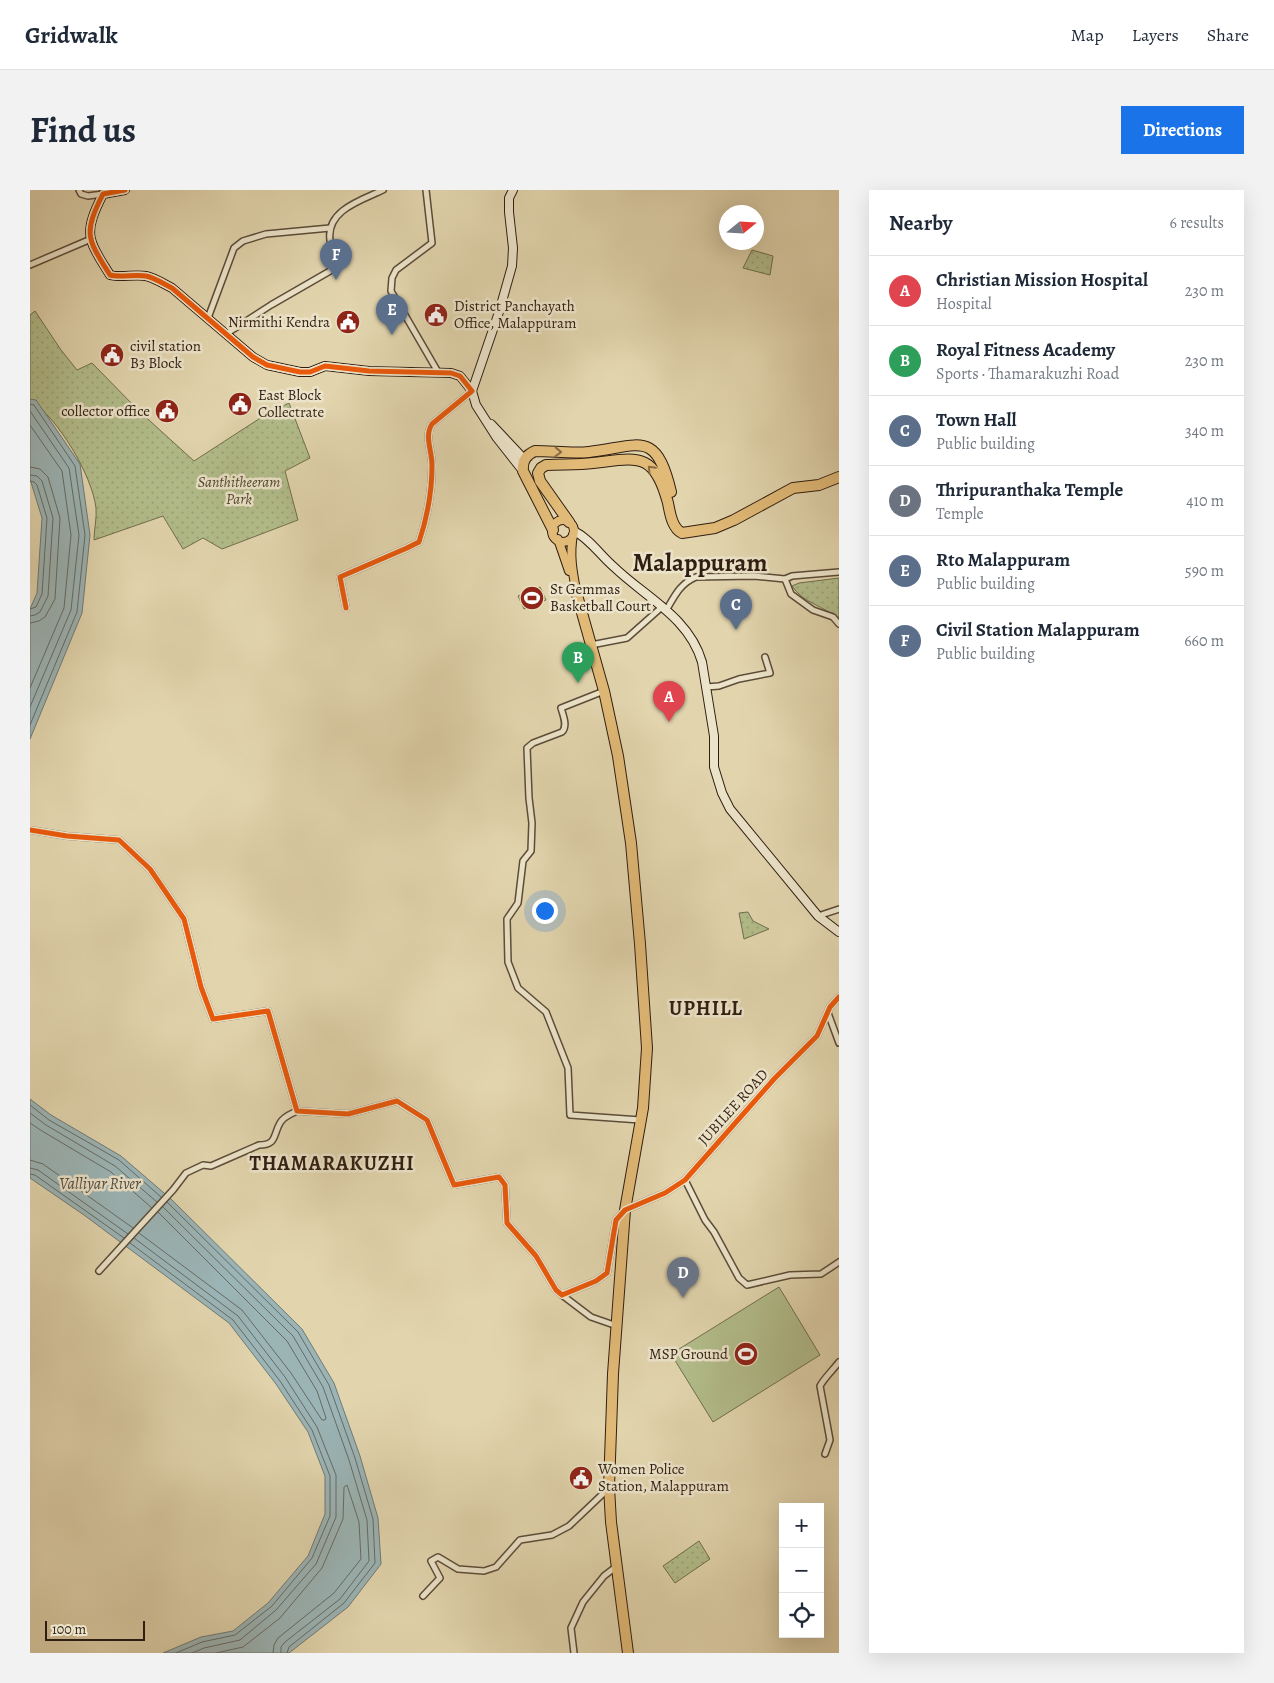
<!DOCTYPE html>
<html lang="en">
<head>
<meta charset="utf-8">
<style>
	body { margin:0; font-family:Alegreya,serif; background:#f2f2f3; color:#1f2937 }
	.controls { position:absolute; right:15px; bottom:15px; display:grid; overflow:hidden; border-radius:0px; box-shadow:0 5px 20px #0002 }
	.controls button { width:45px; height:45px; display:grid; place-items:center; padding:0; border:0; border-bottom:1px solid #e0e1e3; background:#fff; color:#1f2937; font:25px sans-serif }
	.compass { position:absolute; left:689px; top:15px; width:45px; height:45px; border-radius:50%; background:#fff; box-shadow:0 5px 20px #0002; rotate:72deg }
	.scale { position:absolute; left:15px; bottom:12px; width:100px; box-sizing:border-box; padding-left:5px; border:2px solid #301e12; border-top:0; font-size:14px; line-height:18px; white-space:nowrap; color:#301e12; -webkit-text-stroke:4px #ece4ca; paint-order:stroke }
	.you { position:absolute; left:514px; top:720px; width:18px; height:18px; margin:-12px; border:4px solid #fff; border-radius:50%; background:#1a73e8; box-shadow:0 0 0 8px #1a73e833 }
	.badge { display:grid; place-items:center; width:32px; height:32px; border-radius:50%; background:#1a73e8; color:#fff; font-size:16px; font-weight:700 }
	.pin { position:absolute; translate:-50% -41px; filter:drop-shadow(0 1px 2px #0008) }
	.pin::after { content:''; position:absolute; top:26px; width:18px; height:15px; background:inherit; clip-path:polygon(0 0,100% 0,50% 100%) }
	.list { margin:0; padding:0; list-style:none }
	h2 { display:flex; justify-content:space-between; align-items:center; height:65px; margin:0; padding:0 20px; font-size:21px }
	h2 small { font-size:16px; font-weight:400; color:#747a83 }
	.list li { display:grid; grid-template-columns:32px 1fr auto; gap:15px; align-items:center; box-sizing:border-box; height:70px; padding:0 20px; border-top:1px solid #e0e1e3 }
	.list b { display:block; font-size:19px; white-space:nowrap }
	.list p { margin:0; font-size:16px; white-space:nowrap; color:#747a83 }
	.list em { font-size:16px; font-style:normal; color:#747a83 }
	.icon { flex:none; width:28px; height:28px; fill:none; stroke:currentColor; stroke-width:2; stroke-linecap:round; stroke-linejoin:round }
	.map { position:relative; flex:none; width:809px; height:1463px; overflow:hidden; border-radius:0px }
	header { display:flex; align-items:center; gap:30px; box-sizing:border-box; height:70px; padding:0 25px; background:#fff; border-bottom:1px solid #e0e1e3 }
	header strong { font-size:24px }
	nav { display:flex; gap:28px; margin-inline-start:auto; font-size:18px }
	.intro { display:flex; align-items:center; justify-content:space-between; box-sizing:border-box; height:120px; padding:0 30px }
	h1 { margin:0; font-size:35px }
	.button { padding:12px 22px; border-radius:0px; background:#1a73e8; color:#fff; font-size:18px; font-weight:700 }
	main { display:flex; gap:30px; padding:0 30px }
	aside { flex:1; background:#fff; border-radius:0px; box-shadow:0 5px 20px #0002 }
	.map>svg:first-child { display:block }
	.grass { fill:url(#grass-dots); stroke:#716e4e }
	.garden { fill:#b2bd8b; stroke:#716e4e }
	.water { fill:#9bb5b7; stroke:#707975 }
	.lines { fill:none; stroke-linecap:round; stroke-linejoin:round }
	.shore { stroke:#666a64; stroke-width:1 }
	.street-casing { stroke:#5c4c39; stroke-width:8 }
	.secondary-casing { stroke:#301e12; stroke-width:10 }
	.primary-casing { stroke:#301e12; stroke-width:10 }
	.highway-casing { stroke:#301e12; stroke-width:12 }
	.street { stroke:#ece4ca; stroke-width:5 }
	.secondary { stroke:#ece4ca; stroke-width:8 }
	.primary { stroke:#e1ba77; stroke-width:8 }
	.highway { stroke:#e1ba77; stroke-width:10 }
	.cycleway-casing { stroke:#ece4ca; stroke-width:8 }
	.cycleway { stroke:#e8590c; stroke-width:5 }
	.oneway { stroke:#886c44 }
	.labels { text-anchor:middle; dominant-baseline:central; stroke-width:5; stroke-linejoin:round; paint-order:stroke }
	.poi-label { font-size:15px; fill:#301e12; stroke:#ece4ca; text-anchor:start }
	.park-label { font-size:15px; font-style:italic; fill:#504630; stroke:#ece4ca }
	.street-label { font-size:15px; fill:#301e12; stroke:#ece4ca }
	.water-label { font-size:16px; font-style:italic; fill:#504b44; stroke:#ece4ca }
	.district-label { font-size:20px; font-weight:bold; letter-spacing:1px; fill:#301e12; stroke:#ece4ca }
	.town-label { font-size:25px; font-weight:bold; fill:#301e12; stroke:#ece4ca }
</style>
</head>
<body>
<header>
<strong>Gridwalk</strong>
<nav><a>Map</a><a>Layers</a><a>Share</a></nav>
</header>
<div class="intro"><h1>Find us</h1><a class="button">Directions</a></div>
<main>
<div class="map">
<svg width="809" height="1463" viewBox="0 0 809 1463">
	<defs>
		<pattern id="grass-dots" width="8" height="8" patternUnits="userSpaceOnUse" patternTransform="scale(1.25)"><rect width="8" height="8" fill="#b2bd8b"/><path d="M2 2h.1M6 6h.1" fill="none" stroke="#99a277" stroke-width="1.8" stroke-linecap="round"/></pattern>
	</defs>
	<rect width="100%" height="100%" fill="#e2d5ae"/>
	<filter id="stains"><feTurbulence type="fractalNoise" baseFrequency=".004" numOctaves="4"/><feColorMatrix values="0 0 0 0 .2 0 0 0 0 .09 0 0 0 0 .02 0 0 0 .5 -.17"/></filter>
	<radialGradient id="worn" r=".72"><stop offset=".6" stop-color="#630" stop-opacity="0"/><stop offset="1" stop-color="#630" stop-opacity=".3"/></radialGradient>
	<g class="grass">
		<path d="M 722,60 L 743,66 L 740,85 L 713,78 Z"/>
		<path d="M 5,121 L 31,160 L 47,180 L 62,173 L 109,221 L 164,271 L 235,225 L 259,213 L 280,268 L 255,281 L 268,330 L 192,359 L 173,348 L 153,359 L 133,326 L 64,350 C 64,340 67,328 66,318 C 62,285 28,228 0,210 L 0,125 Z"/>
		<path d="M 809,388 L 809,429 C 794,416 773,413 762,396 L 769,393 Z"/>
		<path d="M 718,722 L 723,731 L 739,739 L 714,749 L 709,723 Z"/>
		<path d="M 669,1351 L 680,1369 L 645,1393 L 633,1376 Z"/>
	</g>
	<g class="garden">
		<path d="M 510,397 L 516,410 L 494,419 L 488,406 Z"/>
		<path d="M 749,1097 L 790,1165 L 683,1232 L 641,1164 Z"/>
	</g>
	<g class="water">
		<path d="M 0,209 L 6,210 L 50,274 L 60,345 L 52,423 L 0,549 L 0,419 L 7,403 L 12,328 L 0,289 Z"/>
		<path d="M 0,909 L 21,925 L 91,966 L 141,1009 L 272,1139 L 304,1193 L 330,1266 L 348,1328 L 351,1374 L 318,1417 L 259,1463 L 133,1463 L 171,1447 L 203,1441 L 238,1413 L 278,1366 L 295,1324 L 295,1286 L 278,1242 L 246,1194 L 199,1133 L 54,1025 L 0,988 Z"/>
	</g>
	<g class="lines">
		<g class="shore">
			<path d="M 0,214 L 4,215 L 45,276 L 55,345 L 47,422 L 0,535"/>
			<path d="M 0,221 L 39,278 L 49,345 L 41,420 L 0,517"/>
			<path d="M 0,235 L 32,281 L 41,345 L 34,418 L 0,498"/>
			<path d="M 0,277 L 10,279 L 18,287 L 30,328 L 25,409 L 15,427 L 9,431 L 0,433"/>
			<path d="M 0,285 L 7,286 L 12,291 L 23,328 L 18,406 L 10,422 L 5,425 L 0,426"/>
			<path d="M 0,291 L 4,292 L 7,295 L 17,328 L 12,404 L 6,417 L 0,419"/>
			<path d="M 0,915 L 19,930 L 89,970 L 131,1007"/>
			<path d="M 0,923 L 16,935 L 85,976 L 127,1012"/>
			<path d="M 0,933 L 12,941 L 81,982 L 122,1018"/>
			<path d="M 0,970 L 13,974 L 103,1038"/>
			<path d="M 0,978 L 8,980 L 98,1044"/>
			<path d="M 0,984 L 5,985 L 94,1048"/>
			<path d="M 137,1012 L 268,1142 L 299,1195 L 325,1268 L 343,1329 L 345,1373 L 314,1413 L 259,1457 L 257,1463"/>
			<path d="M 133,1017 L 263,1146 L 293,1197 L 319,1270 L 337,1330 L 339,1371 L 310,1409 L 255,1452 L 251,1457 L 251,1463"/>
			<path d="M 109,1043 L 212,1120 L 261,1183 L 292,1230 L 295,1230 L 296,1228 L 287,1201 L 257,1151 L 128,1022"/>
			<path d="M 104,1048 L 208,1126 L 255,1187 L 287,1237 L 306,1285 L 306,1327 L 286,1374 L 246,1420 L 210,1450 L 174,1458 L 162,1463"/>
			<path d="M 100,1053 L 203,1130 L 250,1191 L 282,1240 L 300,1286 L 300,1326 L 282,1368 L 242,1416 L 205,1445 L 172,1452 L 146,1463"/>
			<path d="M 186,1463 L 213,1457 L 250,1428 L 292,1378 L 313,1329 L 314,1297 L 317,1295 L 329,1332 L 331,1369 L 304,1403 L 248,1448 L 244,1455 L 243,1463"/>
		</g>
		<g class="street-casing">
			<g id="street">
				<path d="M 49,0 L 51,4 L 58,6 L 73,4"/>
				<path d="M 396,0 L 402,53 L 366,80 L 362,88 L 361,101 L 408,182"/>
				<path d="M 0,75 L 61,49"/>
				<path d="M 178,128 L 204,58 L 213,51 L 236,44 L 300,38"/>
				<path d="M 196,144 L 241,115 L 300,81 C 305,70 302,61 300,50 C 296,20 332,10 353,0"/>
				<path d="M 755,389 L 761,404 L 783,420 L 803,427 L 809,434"/>
				<path d="M 316,418 L 310,387 L 377,358 L 389,352 C 397,328 402,300 402,275 C 402,260 394,247 402,234 L 442,201"/>
				<path d="M 637,419 C 645,405 651,393 666,387 L 724,386 L 755,389 L 762,386 L 809,382"/>
				<path d="M 561,455 L 597,448 L 633,416"/>
				<path d="M 676,497 L 689,496 L 709,489 L 740,483 L 735,467"/>
				<path d="M 574,501 L 531,518 C 533,525 538,536 532,542 L 503,553 L 497,558 L 499,608 L 502,633 L 501,661 L 493,671 L 488,713 L 477,729 L 478,772 L 488,798 L 516,822 L 538,878 L 540,925 L 610,930"/>
				<path d="M 0,640 L 37,646 L 89,650 L 120,679 L 154,729 L 171,797 L 183,829 L 238,821 L 267,921 L 318,924 L 367,911 L 397,930 L 424,995 L 469,987 L 475,995 L 477,1033 L 506,1066 L 526,1100 L 532,1105 L 566,1091 L 577,1083 L 586,1030 L 595,1020 L 635,1003 L 655,990 L 745,888 L 787,846 L 800,817 L 809,807"/>
				<path d="M 788,726 L 809,719"/>
				<path d="M 798,823 L 809,853"/>
				<path d="M 655,990 L 675,1030 L 684,1042 L 709,1088 L 717,1095 L 760,1085 L 791,1084 L 809,1072"/>
				<path d="M 69,1081 L 143,1000 L 156,983 L 173,975 L 181,976 L 229,955 C 247,955 243,945 250,933 C 254,926 261,924 267,921"/>
				<path d="M 532,1105 L 561,1127 L 587,1136"/>
				<path d="M 795,1264 L 800,1250 L 790,1196 C 795,1187 803,1180 809,1172"/>
				<path d="M 393,1406 L 410,1388 L 401,1371 L 408,1367 L 428,1379 L 454,1381 L 466,1377 L 490,1350 L 522,1345 L 539,1336 L 579,1298"/>
				<path d="M 544,1463 L 541,1438 L 553,1412 L 574,1386 L 587,1376"/>
			</g>
		</g>
		<g class="secondary-casing">
			<g id="secondary">
				<path d="M 95,0 L 73,4 C 67,16 57,35 61,49 C 63,60 74,75 80,85 C 91,88 104,84 116,86 C 125,88 134,94 142,98 L 223,167 L 237,175 L 270,182 L 280,182 L 295,176 L 339,181 L 421,183 L 430,186 L 442,201"/>
				<path d="M 483,0 L 479,8 L 479,22 L 483,58 L 482,76 L 469,122 L 442,201 L 446,215 L 467,248 L 493,281"/>
				<path d="M 461,234 L 494,269"/>
				<path d="M 544,341 C 560,349 570,365 584,377 C 615,407 659,427 672,472 L 684,546 L 684,577 L 692,603 L 700,619 L 788,726 L 809,742"/>
			</g>
		</g>
		<g class="primary-casing">
			<g id="primary">
				<circle cx="533" cy="341" r="11"/>
				<path d="M 543,345 C 539,366 543,384 547,405"/>
				<path d="M 528,349 L 539,381"/>
			</g>
		</g>
		<g class="highway-casing">
			<g id="highway">
				<path d="M 539,332 L 510,291 L 508,283 L 511,278 L 516,275 C 532,274 548,275 563,273 C 608,268 624,261 638,313 C 640,323 642,338 652,343 L 685,338 L 704,330 L 763,298 L 789,295 L 809,287"/>
				<path d="M 523,340 L 493,281 C 492,271 496,265 505,261 C 523,261 542,264 559,262 C 610,256 626,239 641,302"/>
				<path d="M 547,405 L 574,501 L 588,566 L 601,653 L 610,754 L 617,858 L 613,918 L 595,1020 L 583,1184 L 579,1297 L 581,1332 L 598,1463"/>
			</g>
		</g>
		<use href="#street" class="street"/>
		<use href="#secondary" class="secondary"/>
		<use href="#primary" class="primary"/>
		<use href="#highway" class="highway"/>
		<g class="cycleway-casing">
			<g id="cycleway">
				<path d="M 95,0 L 73,4 C 67,16 57,35 61,49 C 63,60 74,75 80,85 C 91,88 104,84 116,86 C 125,88 134,94 142,98 L 223,167 L 237,175 L 270,182 L 280,182 L 295,176 L 339,181 L 421,183 L 430,186 L 442,201 L 402,234 C 394,247 402,260 402,275 C 402,300 397,328 389,352 L 377,358 L 310,387 L 316,418"/>
				<path d="M 0,640 L 37,646 L 89,650 L 120,679 L 154,729 L 171,797 L 183,829 L 238,821 L 267,921 L 318,924 L 367,911 L 397,930 L 424,995 L 469,987 L 475,995 L 477,1033 L 506,1066 L 526,1100 L 532,1105 L 566,1091 L 577,1083 L 586,1030 L 595,1020 L 635,1003 L 655,990 L 745,888 L 787,846 L 800,817 L 809,807"/>
			</g>
		</g>
		<use href="#cycleway" class="cycleway"/>
	</g>
	<defs><path id="oneway-chevron" d="M-2-3.5L2.5 0L-2 3.5" fill="none" stroke-width="1.6" stroke-linecap="round" stroke-linejoin="round" transform="scale(1.25)"/></defs>
	<g class="oneway">
		<use href="#oneway-chevron" transform="translate(528 262) rotate(2)"/>
		<use href="#oneway-chevron" transform="translate(621 279) rotate(-134)"/>
	</g>
	<defs>
		<g id="civic-disc" transform="scale(1.25)"><circle r="9.5" fill="#8f2418" stroke="#ece4ca"/><path d="M-.6-6.5H3V-4.5H.6V-3L4-1V1h2V6H-6V1h2V-1L-.6-3ZM-1.2 2.5V6h2.4V2.5Z" fill="#fff"/></g>
		<g id="stadium-disc" transform="scale(1.25)"><circle r="9.5" fill="#8f2418" stroke="#ece4ca"/><path d="M0-5a6.5 5 0 1 0 0 10a6.5 5 0 1 0 0-10ZM-3.5-1.8h7v3.6h-7Z" fill="#fff"/></g>
	</defs>
	<g fill-rule="evenodd">
		<use href="#civic-disc" x="406" y="125"/>
		<use href="#civic-disc" x="318" y="132"/>
		<use href="#civic-disc" x="82" y="165"/>
		<use href="#civic-disc" x="210" y="214"/>
		<use href="#civic-disc" x="137" y="221"/>
		<use href="#stadium-disc" x="502" y="408"/>
		<use href="#stadium-disc" x="716" y="1164"/>
		<use href="#civic-disc" x="551" y="1288"/>
	</g>
	<g class="labels">
		<g class="poi-label">
			<text x="424" y="116">District Panchayath<tspan x="424" dy="17">Office, Malappuram</tspan></text>
			<text x="300" y="132" text-anchor="end">Nirmithi Kendra</text>
			<text x="100" y="156">civil station<tspan x="100" dy="17">B3 Block</tspan></text>
			<text x="228" y="205">East Block<tspan x="228" dy="17">Collectrate</tspan></text>
			<text x="120" y="221" text-anchor="end">collector office</text>
			<text x="520" y="399">St Gemmas<tspan x="520" dy="17">Basketball Court</tspan></text>
			<text x="698" y="1164" text-anchor="end">MSP Ground</text>
			<text x="568" y="1279">Women Police<tspan x="568" dy="17">Station, Malappuram</tspan></text>
		</g>
		<g class="park-label">
			<text x="209" y="292">Santhitheeram<tspan x="209" dy="17">Park</tspan></text>
		</g>
		<g class="street-label">
			<text transform="translate(703 917) rotate(-48)">JUBILEE ROAD</text>
		</g>
		<g class="water-label">
			<text x="70" y="994">Valliyar River</text>
		</g>
		<g class="district-label">
			<text x="676" y="818">UPHILL</text>
			<text x="302" y="973">THAMARAKUZHI</text>
		</g>
		<g class="town-label">
			<text x="670" y="373">Malappuram</text>
		</g>
	</g>
	<rect width="100%" height="100%" filter="url(#stains)"/>
	<rect width="100%" height="100%" fill="url(#worn)"/>
</svg>
<div class="controls">
<button>+</button>
<button>−</button>
<button><svg class="icon" aria-label="locate" viewBox="0 0 24 24"><circle cx="12" cy="12" r="6"/><path d="M12 2v4M12 18v4M2 12h4M18 12h4"/></svg></button>
</div>
<svg class="compass" viewBox="-18 -18 36 36"><path d="M0-13l5 13h-10z" fill="#e53935"/><path d="M0 13l5-13h-10z" fill="#747a83"/></svg>
<div class="scale">100 m</div>
<div class="you"></div>
<div class="pin badge" style="left:639px;top:532px;background:#e0444e">A</div>
<div class="pin badge" style="left:548px;top:493px;background:#2e9e5b">B</div>
<div class="pin badge" style="left:706px;top:440px;background:#5c6f8a">C</div>
<div class="pin badge" style="left:653px;top:1108px;background:#6b7280">D</div>
<div class="pin badge" style="left:362px;top:145px;background:#5c6f8a">E</div>
<div class="pin badge" style="left:306px;top:90px;background:#5c6f8a">F</div>
</div>
<aside>
<h2>Nearby<small>6 results</small></h2>
<ul class="list">
<li><span class="badge" style="background:#e0444e">A</span><div><b>Christian Mission Hospital</b><p>Hospital</p></div><em>230 m</em></li>
<li><span class="badge" style="background:#2e9e5b">B</span><div><b>Royal Fitness Academy</b><p>Sports · Thamarakuzhi Road</p></div><em>230 m</em></li>
<li><span class="badge" style="background:#5c6f8a">C</span><div><b>Town Hall</b><p>Public building</p></div><em>340 m</em></li>
<li><span class="badge" style="background:#6b7280">D</span><div><b>Thripuranthaka Temple</b><p>Temple</p></div><em>410 m</em></li>
<li><span class="badge" style="background:#5c6f8a">E</span><div><b>Rto Malappuram</b><p>Public building</p></div><em>590 m</em></li>
<li><span class="badge" style="background:#5c6f8a">F</span><div><b>Civil Station Malappuram</b><p>Public building</p></div><em>660 m</em></li>
</ul>
</aside>
</main>
</body>
</html>
